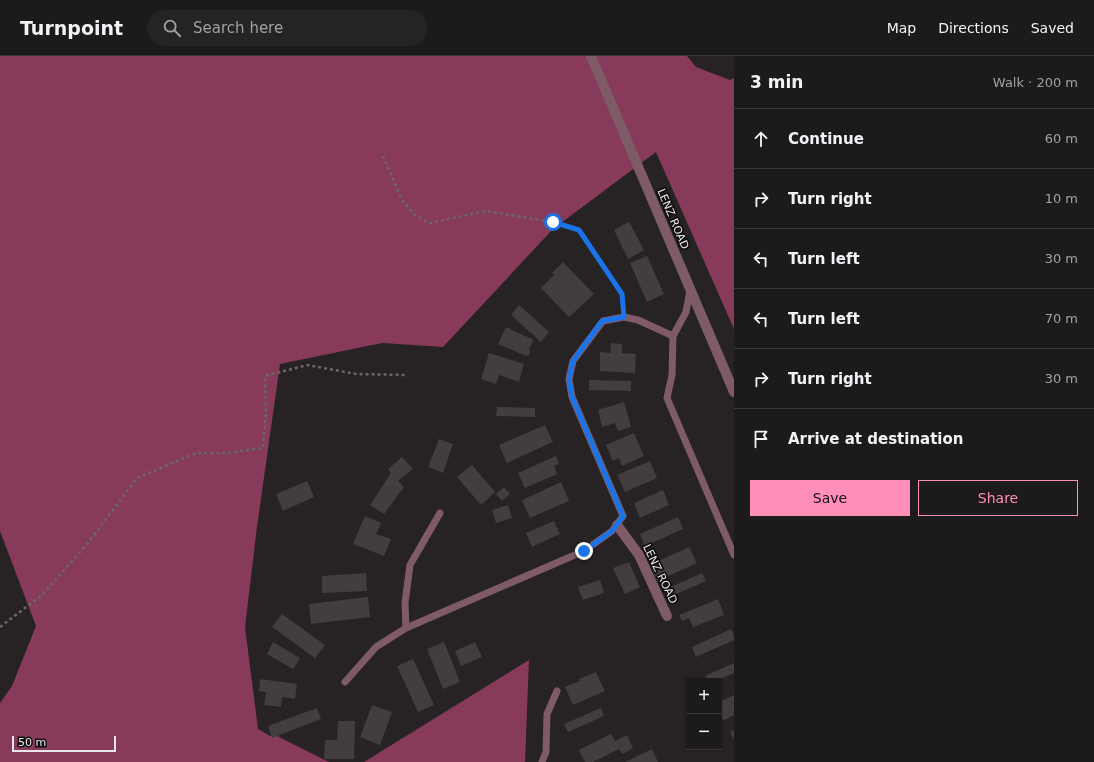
<!DOCTYPE html>
<html lang="en">
<head>
<meta charset="utf-8">
<style>
	body { margin:0; font-family:"DejaVu Sans",sans-serif; background:#252324; color:#f1f3f6 }
	.controls { position:absolute; right:12px; bottom:12px; display:grid; overflow:hidden; border-radius:0px; box-shadow:0 1px 3px #0004 }
	.controls button { width:36px; height:36px; display:grid; place-items:center; padding:0; border:0; border-bottom:1px solid #3b383a; background:#1d1a1b; color:#f1f3f6; font:20px sans-serif }
	.scale { position:absolute; left:12px; bottom:10px; width:104px; box-sizing:border-box; padding-left:4px; border:2px solid #ebe7e8; border-top:0; font-size:11px; line-height:14px; white-space:nowrap; color:#ebe7e8; -webkit-text-stroke:3px #0f0d0e; paint-order:stroke }
	.stop { position:absolute; width:12px; height:12px; margin:-9px; border:3px solid #1a73e8; border-radius:50%; background:#fff }
	.stop.end { background:#1a73e8; border-color:#fff; box-shadow:0 1px 4px #0008 }
	.list { margin:0; padding:0; list-style:none }
	h2 { display:flex; justify-content:space-between; align-items:center; height:52px; margin:0; padding:0 16px; font-size:17px }
	h2 small { font-size:13px; font-weight:400; color:#a0a1a3 }
	.list li { display:grid; grid-template-columns:26px 1fr auto; gap:12px; align-items:center; box-sizing:border-box; height:60px; padding:0 16px; border-top:1px solid #3b383a }
	.list b { display:block; font-size:15px; white-space:nowrap }
	.list em { font-size:13px; font-style:normal; color:#a0a1a3 }
	.actions { display:flex; gap:8px; padding:12px 16px }
	.actions a { flex:1; padding:9px 0; border:1px solid #ff8eb9; border-radius:0px; text-align:center; font-size:14px; color:#ff8eb9 }
	.actions .main { background:#ff8eb9; color:#111 }
	.icon { flex:none; width:22px; height:22px; fill:none; stroke:currentColor; stroke-width:2; stroke-linecap:round; stroke-linejoin:round }
	.map { position:relative; flex:none; width:734px; height:706px; overflow:hidden }
	header { display:flex; align-items:center; gap:24px; box-sizing:border-box; height:56px; padding:0 20px; background:#1d1a1b; border-bottom:1px solid #3b383a }
	header strong { font-size:19px }
	nav { display:flex; gap:22px; margin-inline-start:auto; font-size:14px }
	.search { width:280px; height:36px; background:#252324; display:flex; align-items:center; gap:10px; box-sizing:border-box; padding:0 14px; border-radius:22px; color:#a0a1a3; font-size:15px }
	main { display:flex }
	aside { flex:1; background:#1d1a1b }
	.map>svg:first-child { display:block }
	.forest { fill:#873a5a }
	.building { fill:#423d3f }
	.lines { fill:none; stroke-linecap:round; stroke-linejoin:round }
	.path { stroke:#6b6768; stroke-width:2.5; stroke-dasharray:3 3; stroke-linecap:butt }
	.service { stroke:#7f5b67; stroke-width:7 }
	.minor { stroke:#7f5b67; stroke-width:10 }
	.route { stroke:#1a73e8; stroke-width:5 }
	.labels { text-anchor:middle; dominant-baseline:central; stroke-width:3.5; stroke-linejoin:round; paint-order:stroke }
	.street-label { font-size:11px; fill:#ebe7e8; stroke:#0f0d0e }
</style>
</head>
<body>
<header>
<strong>Turnpoint</strong>
<div class="search"><svg class="icon" aria-label="search" viewBox="0 0 24 24"><circle cx="10" cy="10" r="6"/><path d="M15 15l6 6"/></svg>Search here</div>
<nav><a>Map</a><a>Directions</a><a>Saved</a></nav>
</header>
<main>
<div class="map">
<svg width="734" height="706" viewBox="0 0 734 706">
	<rect width="100%" height="100%" fill="#272324"/>
	<g class="forest">
		<path d="M 0,0 L 687,0 L 696,11 L 730,24 L 734,22 L 734,273 L 656,96 L 553,173 L 443,291 L 382,287 L 280,308 L 257,471 L 245,571 L 258,673 L 270,680 L 275,679 L 329,706 L 0,706 L 0,647 L 12,630 L 36,570 L 0,475 Z"/>
		<path d="M 529,604 L 525,706 L 364,706 Z"/>
	</g>
	<g class="building">
		<path d="M 629,166 L 644,194 L 628,203 L 614,174 Z"/>
		<path d="M 647,200 L 664,238 L 647,246 L 630,207 Z"/>
		<path d="M 563,206 L 594,238 L 569,261 L 541,232 L 554,219 L 552,217 Z"/>
		<path d="M 519,249 L 549,276 L 541,286 L 511,259 Z"/>
		<path d="M 506,271 L 534,284 L 529,293 L 530,296 L 529,299 L 526,300 L 498,288 Z"/>
		<path d="M 611,287 L 622,288 L 622,297 L 636,298 L 635,317 L 600,315 L 600,296 L 610,297 Z"/>
		<path d="M 489,297 L 524,308 L 519,326 L 499,319 L 496,328 L 481,323 Z"/>
		<path d="M 589,324 L 631,325 L 631,335 L 589,334 Z"/>
		<path d="M 624,346 L 631,371 L 618,375 L 615,367 L 602,371 L 598,354 Z"/>
		<path d="M 497,351 L 535,352 L 535,361 L 496,360 Z"/>
		<path d="M 545,369 L 553,386 L 507,407 L 499,389 Z"/>
		<path d="M 634,377 L 644,400 L 622,410 L 619,402 L 613,405 L 606,389 Z"/>
		<path d="M 439,383 L 453,388 L 443,417 L 428,411 Z"/>
		<path d="M 556,400 L 559,408 L 554,410 L 557,418 L 525,432 L 518,417 Z"/>
		<path d="M 402,401 L 413,413 L 398,425 L 404,431 L 384,458 L 370,449 L 391,417 L 388,413 Z"/>
		<path d="M 650,405 L 657,422 L 625,436 L 617,419 Z"/>
		<path d="M 472,409 L 495,436 L 481,449 L 457,421 Z"/>
		<path d="M 307,425 L 314,441 L 283,455 L 276,438 Z"/>
		<path d="M 561,426 L 569,445 L 530,462 L 522,444 Z"/>
		<path d="M 504,431 L 510,438 L 502,445 L 496,438 Z"/>
		<path d="M 663,434 L 669,449 L 640,462 L 634,447 Z"/>
		<path d="M 508,449 L 512,462 L 496,467 L 492,454 Z"/>
		<path d="M 365,460 L 381,467 L 376,478 L 391,483 L 384,500 L 353,488 Z"/>
		<path d="M 678,461 L 683,473 L 645,490 L 640,478 Z"/>
		<path d="M 554,465 L 560,478 L 532,491 L 526,477 Z"/>
		<path d="M 689,491 L 697,507 L 657,525 L 650,509 Z"/>
		<path d="M 629,506 L 640,531 L 625,538 L 613,512 Z"/>
		<path d="M 366,517 L 367,535 L 322,537 L 322,520 Z"/>
		<path d="M 702,517 L 706,525 L 667,542 L 664,534 Z"/>
		<path d="M 600,524 L 604,537 L 583,544 L 578,531 Z"/>
		<path d="M 368,541 L 370,561 L 311,568 L 309,548 Z"/>
		<path d="M 718,543 L 724,559 L 693,571 L 689,562 L 682,565 L 679,559 Z"/>
		<path d="M 282,558 L 325,589 L 315,602 L 272,571 Z"/>
		<path d="M 731,573 L 734,579 L 734,584 L 696,601 L 692,591 Z"/>
		<path d="M 273,586 L 300,602 L 293,613 L 267,598 Z"/>
		<path d="M 444,586 L 460,626 L 443,633 L 427,593 Z"/>
		<path d="M 475,586 L 482,601 L 461,610 L 455,595 Z"/>
		<path d="M 413,603 L 434,649 L 418,656 L 397,610 Z"/>
		<path d="M 734,607 L 734,617 L 716,625 L 708,625 L 705,620 Z"/>
		<path d="M 596,616 L 605,635 L 573,649 L 565,631 L 580,625 L 579,623 Z"/>
		<path d="M 260,623 L 297,628 L 295,643 L 282,641 L 281,651 L 264,649 L 266,636 L 259,635 Z"/>
		<path d="M 734,639 L 734,659 L 723,665 L 719,656 L 719,646 Z"/>
		<path d="M 372,649 L 392,656 L 380,689 L 360,681 Z"/>
		<path d="M 317,652 L 321,663 L 272,682 L 268,670 Z"/>
		<path d="M 601,652 L 604,660 L 568,676 L 564,668 Z"/>
		<path d="M 338,665 L 355,665 L 354,703 L 324,703 L 325,684 L 337,684 Z"/>
		<path d="M 734,674 L 734,684 L 730,676 Z"/>
		<path d="M 611,678 L 615,685 L 627,679 L 633,692 L 622,698 L 619,693 L 593,706 L 585,706 L 579,694 Z"/>
		<path d="M 652,693 L 658,706 L 625,706 Z"/>
	</g>
	<g class="lines">
		<g class="path">
			<path d="M 383,100 L 402,144 L 415,159 L 430,167 L 486,155 L 553,166 L 579,174 L 622,238 L 624,252"/>
			<path d="M 0,571 L 42,539 L 88,487 L 137,422 L 196,397 L 228,397 L 263,392 L 266,356 L 265,320 L 307,309 L 356,318 L 406,319"/>
		</g>
		<g class="service">
			<path d="M 690,235 L 686,256 L 673,280 L 672,319 L 667,342 L 734,499"/>
			<path d="M 406,572 L 405,547 L 410,509 L 440,457"/>
			<path d="M 345,626 L 376,591 L 406,572 L 584,495 L 612,475 L 623,460 L 572,341 L 569,323 L 573,305 L 603,265 L 624,261 L 638,264 L 673,280"/>
			<path d="M 542,706 L 546,696 L 547,658 L 557,635"/>
		</g>
		<g class="minor">
			<path d="M 591,0 L 734,336"/>
			<path d="M 617,469 L 639,499 L 667,560"/>
		</g>
	</g>
	<g class="lines">
		<path class="route" d="M 553,166 L 579,174 L 622,238 L 624,261 L 602,265 L 573,305 L 569,323 L 572,341 L 623,460 L 612,475 L 584,495"/>
	</g>
	<g class="labels">
		<g class="street-label">
			<text transform="translate(673 163) rotate(67)">LENZ ROAD</text>
			<text transform="translate(660 518) rotate(64)">LENZ ROAD</text>
		</g>
	</g>
</svg>
<div class="controls">
<button>+</button>
<button>−</button>
</div>
<div class="scale">50 m</div>
<div class="stop" style="left:553px;top:166px"></div>
<div class="stop end" style="left:584px;top:495px"></div>
</div>
<aside>
<h2>3 min<small>Walk · 200 m</small></h2>
<ul class="list">
<li><svg class="icon" aria-label="ahead" viewBox="0 0 24 24"><path d="M12 20V5M6 11l6-6 6 6"/></svg><div><b>Continue</b></div><em>60 m</em></li>
<li><svg class="icon" aria-label="right" viewBox="0 0 24 24"><path d="M7 20v-9h11M14 6l5 5-5 5"/></svg><div><b>Turn right</b></div><em>10 m</em></li>
<li><svg class="icon" aria-label="left" viewBox="0 0 24 24"><path d="M17 20v-9H6M10 6l-5 5 5 5"/></svg><div><b>Turn left</b></div><em>30 m</em></li>
<li><svg class="icon" aria-label="left" viewBox="0 0 24 24"><path d="M17 20v-9H6M10 6l-5 5 5 5"/></svg><div><b>Turn left</b></div><em>70 m</em></li>
<li><svg class="icon" aria-label="right" viewBox="0 0 24 24"><path d="M7 20v-9h11M14 6l5 5-5 5"/></svg><div><b>Turn right</b></div><em>30 m</em></li>
<li><svg class="icon" aria-label="arrive" viewBox="0 0 24 24"><path d="M6 21V4h12l-3 4 3 4H6"/></svg><div><b>Arrive at destination</b></div></li>
</ul>
<div class="actions"><a class="main">Save</a><a>Share</a></div>
</aside>
</main>
</body>
</html>
